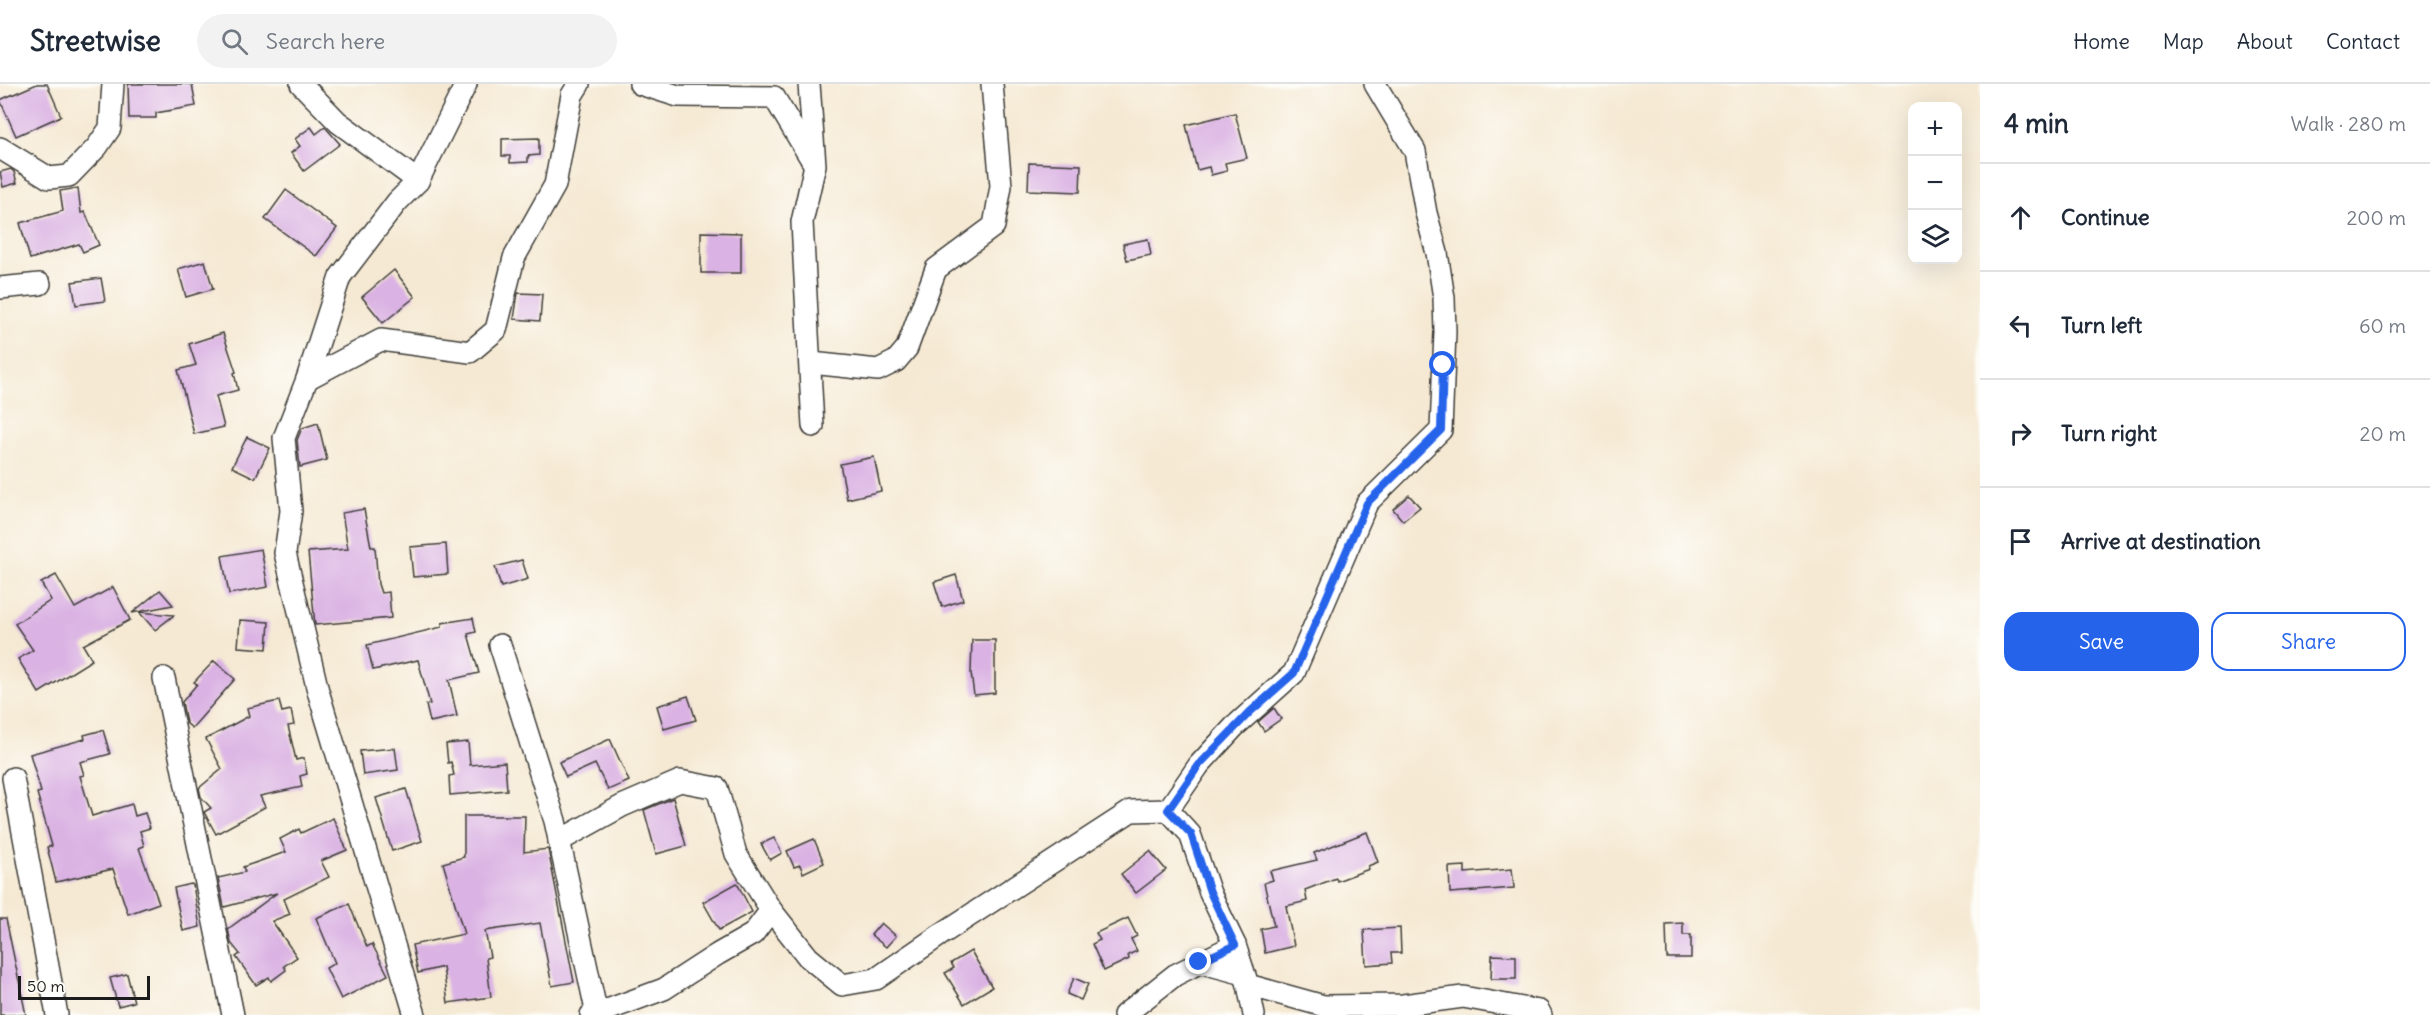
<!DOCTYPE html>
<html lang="en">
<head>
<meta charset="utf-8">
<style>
	body { margin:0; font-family:Delius,sans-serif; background:#f2f2f3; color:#1f2937 }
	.controls { position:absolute; right:18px; top:18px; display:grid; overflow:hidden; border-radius:12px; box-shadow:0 6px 24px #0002 }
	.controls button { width:54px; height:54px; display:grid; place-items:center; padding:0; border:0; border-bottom:2px solid #e0e1e3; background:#fff; color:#1f2937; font:30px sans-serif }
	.scale { position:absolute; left:18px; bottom:15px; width:132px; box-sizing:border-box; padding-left:6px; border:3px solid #1c1c1c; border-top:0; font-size:16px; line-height:21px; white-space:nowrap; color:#1c1c1c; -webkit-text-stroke:4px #fdfcf7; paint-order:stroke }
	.stop { position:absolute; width:18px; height:18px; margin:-14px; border:4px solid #2563eb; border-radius:50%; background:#fff }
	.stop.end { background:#2563eb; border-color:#fff; box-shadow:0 2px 6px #0008 }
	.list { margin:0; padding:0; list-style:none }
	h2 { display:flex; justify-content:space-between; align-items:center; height:78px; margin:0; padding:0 24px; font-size:26px }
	h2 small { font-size:20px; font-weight:400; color:#747a83 }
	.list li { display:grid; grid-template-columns:39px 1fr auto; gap:18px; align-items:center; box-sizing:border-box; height:108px; padding:0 24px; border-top:2px solid #e0e1e3 }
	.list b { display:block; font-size:22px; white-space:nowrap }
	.list em { font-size:20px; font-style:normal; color:#747a83 }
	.actions { display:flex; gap:12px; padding:18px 24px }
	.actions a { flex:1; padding:14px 0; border:2px solid #2563eb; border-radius:18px; text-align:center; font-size:21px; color:#2563eb }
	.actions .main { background:#2563eb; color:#fff }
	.icon { flex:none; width:33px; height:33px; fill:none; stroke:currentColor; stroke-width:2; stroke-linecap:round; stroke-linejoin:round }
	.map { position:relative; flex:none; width:1980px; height:931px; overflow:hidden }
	header { display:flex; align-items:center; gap:36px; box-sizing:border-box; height:84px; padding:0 30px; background:#fff; border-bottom:2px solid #e0e1e3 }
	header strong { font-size:28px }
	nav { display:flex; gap:33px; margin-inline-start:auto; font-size:21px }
	.search { width:420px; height:54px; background:#f2f2f3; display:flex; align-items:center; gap:15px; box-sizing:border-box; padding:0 21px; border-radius:33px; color:#747a83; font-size:22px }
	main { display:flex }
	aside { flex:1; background:#fff }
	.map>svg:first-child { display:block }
	.building { fill:#dab2e3 }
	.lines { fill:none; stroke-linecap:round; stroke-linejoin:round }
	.minor-casing { stroke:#3d3b37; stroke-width:24 }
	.minor { stroke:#fff; stroke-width:21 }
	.route { stroke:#2563eb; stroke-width:8 }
</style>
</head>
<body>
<header>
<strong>Streetwise</strong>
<div class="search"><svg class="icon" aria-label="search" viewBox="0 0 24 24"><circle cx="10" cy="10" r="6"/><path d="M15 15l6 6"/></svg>Search here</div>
<nav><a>Home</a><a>Map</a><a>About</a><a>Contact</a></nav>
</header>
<main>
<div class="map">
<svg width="1980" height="931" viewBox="0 0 1980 931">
	<rect width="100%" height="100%" fill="#fdfcf7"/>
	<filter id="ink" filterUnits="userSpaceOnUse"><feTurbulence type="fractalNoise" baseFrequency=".0167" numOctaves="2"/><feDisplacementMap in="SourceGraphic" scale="12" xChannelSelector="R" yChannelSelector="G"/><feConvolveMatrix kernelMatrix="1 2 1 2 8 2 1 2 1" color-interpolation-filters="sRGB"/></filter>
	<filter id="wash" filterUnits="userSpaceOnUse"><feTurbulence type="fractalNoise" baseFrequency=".008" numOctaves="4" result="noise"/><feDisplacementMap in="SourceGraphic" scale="24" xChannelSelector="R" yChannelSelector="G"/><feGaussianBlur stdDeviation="1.35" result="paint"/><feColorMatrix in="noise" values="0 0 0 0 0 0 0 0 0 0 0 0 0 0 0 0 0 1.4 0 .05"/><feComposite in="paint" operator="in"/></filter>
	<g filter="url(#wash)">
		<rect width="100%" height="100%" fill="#f5e9d3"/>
		<g id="blocks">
			<g class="building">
				<path d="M 37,0 L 47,0 L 61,32 L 16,52 L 0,16 Z"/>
				<path d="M 128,0 L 192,0 L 196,22 L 156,29 L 156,34 L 129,34 Z"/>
				<path d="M 1235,29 L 1247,74 L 1225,79 L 1227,87 L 1211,91 L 1209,83 L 1197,86 L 1186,41 Z"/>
				<path d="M 311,43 L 316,50 L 325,43 L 340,60 L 304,87 L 291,69 L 300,62 L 295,55 Z"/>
				<path d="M 539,54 L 539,71 L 528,72 L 528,78 L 510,79 L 510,72 L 502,72 L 502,55 Z"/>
				<path d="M 1029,79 L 1081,81 L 1080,108 L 1028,106 Z"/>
				<path d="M 11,85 L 14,88 L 17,99 L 3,103 L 0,88 Z"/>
				<path d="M 78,104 L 81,129 L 85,128 L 99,161 L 83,168 L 79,160 L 30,175 L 20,139 L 63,127 L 60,107 Z"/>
				<path d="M 286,106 L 337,144 L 316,172 L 265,135 Z"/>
				<path d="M 701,148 L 741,149 L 741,189 L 701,189 Z"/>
				<path d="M 1148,155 L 1151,171 L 1127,176 L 1123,160 Z"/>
				<path d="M 205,177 L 213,205 L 186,213 L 178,185 Z"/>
				<path d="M 394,186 L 415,213 L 383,239 L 362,213 Z"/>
				<path d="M 101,194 L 105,217 L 76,221 L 72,198 Z"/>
				<path d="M 518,209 L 542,210 L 540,237 L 514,235 Z"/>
				<path d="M 223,249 L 236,288 L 234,289 L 238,306 L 216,312 L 224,343 L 194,350 L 178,286 L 196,281 L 189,260 Z"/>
				<path d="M 318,339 L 327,376 L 300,383 L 297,356 L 302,344 Z"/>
				<path d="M 247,353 L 270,364 L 255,394 L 232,383 Z"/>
				<path d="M 874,373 L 881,407 L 847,415 L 840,380 Z"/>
				<path d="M 1409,411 L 1420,423 L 1403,437 L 1393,425 Z"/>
				<path d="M 364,425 L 371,463 L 375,463 L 378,500 L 381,509 L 389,508 L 391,534 L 315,541 L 308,468 L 348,465 L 342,429 Z"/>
				<path d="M 446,460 L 448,490 L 413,493 L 410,463 Z"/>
				<path d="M 261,465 L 268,503 L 229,510 L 222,472 Z"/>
				<path d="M 522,476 L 528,495 L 501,503 L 495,483 Z"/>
				<path d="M 56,491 L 75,524 L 113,503 L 130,536 L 83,561 L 92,576 L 39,609 L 18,575 L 33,566 L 15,540 L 51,516 L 41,499 Z"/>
				<path d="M 956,491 L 963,516 L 942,523 L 934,498 Z"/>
				<path d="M 160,506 L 173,521 L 132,529 Z"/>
				<path d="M 139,528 L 174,531 L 155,546 Z"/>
				<path d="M 473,534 L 476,548 L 468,550 L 479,589 L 449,596 L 457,632 L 430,638 L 426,621 L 430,620 L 418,576 L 373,586 L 367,561 L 442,543 L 442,539 Z"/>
				<path d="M 240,536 L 269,538 L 267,565 L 238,563 Z"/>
				<path d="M 972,556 L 995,556 L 995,609 L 974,611 L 971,589 Z"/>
				<path d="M 214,577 L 235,595 L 192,644 L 186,639 L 182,618 L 197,600 L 194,598 Z"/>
				<path d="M 688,612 L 696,636 L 664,645 L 657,622 Z"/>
				<path d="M 279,617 L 282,628 L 291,626 L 294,641 L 288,642 L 296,676 L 304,674 L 307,690 L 300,692 L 302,703 L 260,712 L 265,723 L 216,750 L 204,728 L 211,724 L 201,713 L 199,704 L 222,685 L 206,655 L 249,632 L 247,624 Z"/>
				<path d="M 1274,624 L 1281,635 L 1264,647 L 1258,638 Z"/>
				<path d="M 103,646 L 110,670 L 80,678 L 84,691 L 80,692 L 92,732 L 132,720 L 135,732 L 145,729 L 150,744 L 140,747 L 144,762 L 139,764 L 159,819 L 128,830 L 113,785 L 56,798 L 47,763 L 52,762 L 37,709 L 41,708 L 30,670 L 85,655 L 84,651 Z"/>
				<path d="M 610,655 L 629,697 L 608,706 L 595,680 L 566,693 L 559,678 Z"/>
				<path d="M 468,658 L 470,681 L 505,678 L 507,706 L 450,711 L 449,692 L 454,691 L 451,678 L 448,679 L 446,660 Z"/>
				<path d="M 395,664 L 398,686 L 363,691 L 360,667 Z"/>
				<path d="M 406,705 L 422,757 L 392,767 L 376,714 Z"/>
				<path d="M 673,714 L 686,762 L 656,770 L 644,726 Z"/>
				<path d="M 464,732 L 525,732 L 524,768 L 548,765 L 574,898 L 552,902 L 540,839 L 485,847 L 490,873 L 486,874 L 491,913 L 448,919 L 443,883 L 418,889 L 412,861 L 464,850 L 443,779 L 464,773 Z"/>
				<path d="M 333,734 L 347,766 L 321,777 L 329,793 L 284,815 L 290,830 L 272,837 L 297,873 L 284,882 L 286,886 L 271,897 L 269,893 L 256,901 L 236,873 L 240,870 L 231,859 L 228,845 L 277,809 L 224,823 L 218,794 L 245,788 L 243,783 L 286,768 L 280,755 L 299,745 L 301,749 Z"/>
				<path d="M 1367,748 L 1378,778 L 1368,782 L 1369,785 L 1337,797 L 1336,794 L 1305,806 L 1307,817 L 1286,822 L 1294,862 L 1265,869 L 1261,845 L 1274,842 L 1264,799 L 1273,796 L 1270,787 L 1317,776 L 1314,769 Z"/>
				<path d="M 774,754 L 782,769 L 770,776 L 761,760 Z"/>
				<path d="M 814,755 L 824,779 L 803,789 L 800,781 L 794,783 L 787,767 Z"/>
				<path d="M 1150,767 L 1166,786 L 1136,809 L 1121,790 Z"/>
				<path d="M 1465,782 L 1465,789 L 1512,785 L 1514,804 L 1450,809 L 1449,783 Z"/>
				<path d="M 737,799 L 752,828 L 719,846 L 703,818 Z"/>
				<path d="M 191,800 L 193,801 L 200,843 L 183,847 L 174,804 Z"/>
				<path d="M 349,820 L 367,863 L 372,860 L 388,891 L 341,915 L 326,884 L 335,879 L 316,834 Z"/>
				<path d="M 1128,834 L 1137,852 L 1131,855 L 1137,867 L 1128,871 L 1129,875 L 1104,887 L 1092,860 L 1100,856 L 1096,849 Z"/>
				<path d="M 0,835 L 6,835 L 26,931 L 0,931 Z"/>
				<path d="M 881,839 L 896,852 L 886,863 L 871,851 Z"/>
				<path d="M 1683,839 L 1683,851 L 1691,851 L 1691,874 L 1667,874 L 1666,840 Z"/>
				<path d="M 1400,844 L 1401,869 L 1391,869 L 1392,879 L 1366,881 L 1364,846 Z"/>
				<path d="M 971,867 L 992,903 L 964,920 L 945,889 L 954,884 L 951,879 Z"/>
				<path d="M 1492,871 L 1516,872 L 1516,895 L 1491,895 Z"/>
				<path d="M 127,890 L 134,918 L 118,922 L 110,894 Z"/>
				<path d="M 1074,894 L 1088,900 L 1081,916 L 1067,910 Z"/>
			</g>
		</g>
	</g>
	<g filter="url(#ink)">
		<use href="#blocks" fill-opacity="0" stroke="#3d3b37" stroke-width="1.5"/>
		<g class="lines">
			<g class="minor-casing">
				<g id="minor">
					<path d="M 301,0 L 338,38 L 418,97"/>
					<path d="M 640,0 L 678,12 L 774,13 L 813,78"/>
					<path d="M 809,0 L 815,81 L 802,138 L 813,342"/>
					<path d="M 0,64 L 49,94 L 69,92 L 97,63 L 110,44 L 113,0"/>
					<path d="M 0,204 L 40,200"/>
					<path d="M 811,279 L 878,286 L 896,277 L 907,264 L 936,185 L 994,142 L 1001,102 L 992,0"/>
					<path d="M 307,295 L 381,256 L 470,268 L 496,246 L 514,174 L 555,101 L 572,11 L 579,0"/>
					<path d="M 500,561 L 555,737 L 596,926 L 591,931"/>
					<path d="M 164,594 L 233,931"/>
					<path d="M 13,694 L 57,931"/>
					<path d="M 1168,726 L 1199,681 L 1234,643 L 1294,589 L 1367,419 L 1441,346 L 1445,248 L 1444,214 L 1437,169 L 1426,129 L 1415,67 L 1375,0"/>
					<path d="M 559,757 L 622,722 L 680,697 L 717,704 L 736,770 L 771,826 L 808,873 L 842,901 L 876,895 L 940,851 L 1131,727 L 1168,726 L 1190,750 L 1210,809 L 1235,861 L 1248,901 L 1324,922 L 1403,921 L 1463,913 L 1539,927 L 1541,931"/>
					<path d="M 1199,878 L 1244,890"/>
					<path d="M 1248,901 L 1254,931"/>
					<path d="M 596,926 L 599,929 L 664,905 L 718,870 L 753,850 L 771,826"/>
					<path d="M 415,931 L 318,607 L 285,469 L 291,427 L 284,354 L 307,295 L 340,193 L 397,118 L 418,97 L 466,0"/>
					<path d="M 1124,931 L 1175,891 L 1235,861"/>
				</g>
			</g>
			<use href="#minor" class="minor"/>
		</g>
	</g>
	<g class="lines" filter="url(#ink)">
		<path class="route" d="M 1199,878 L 1235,861 L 1210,808 L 1191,750 L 1168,726 L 1199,681 L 1250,628 L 1294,589 L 1367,419 L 1441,346 L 1443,281"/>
	</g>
</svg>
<div class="controls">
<button>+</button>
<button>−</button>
<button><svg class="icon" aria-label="layers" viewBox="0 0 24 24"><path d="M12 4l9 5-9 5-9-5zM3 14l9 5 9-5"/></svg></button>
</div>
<div class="scale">50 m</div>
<div class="stop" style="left:1443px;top:281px"></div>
<div class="stop end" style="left:1199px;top:878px"></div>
</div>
<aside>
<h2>4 min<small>Walk · 280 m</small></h2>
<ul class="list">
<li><svg class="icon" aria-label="ahead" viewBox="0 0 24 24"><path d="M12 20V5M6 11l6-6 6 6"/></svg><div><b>Continue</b></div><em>200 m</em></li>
<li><svg class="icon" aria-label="left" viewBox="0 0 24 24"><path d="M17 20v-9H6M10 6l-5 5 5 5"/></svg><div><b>Turn left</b></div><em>60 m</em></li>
<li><svg class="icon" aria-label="right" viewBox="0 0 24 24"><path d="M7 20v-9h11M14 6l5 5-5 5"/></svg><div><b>Turn right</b></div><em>20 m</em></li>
<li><svg class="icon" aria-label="arrive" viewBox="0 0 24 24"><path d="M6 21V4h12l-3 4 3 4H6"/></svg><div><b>Arrive at destination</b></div></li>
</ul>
<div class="actions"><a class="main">Save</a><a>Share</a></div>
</aside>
</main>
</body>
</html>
